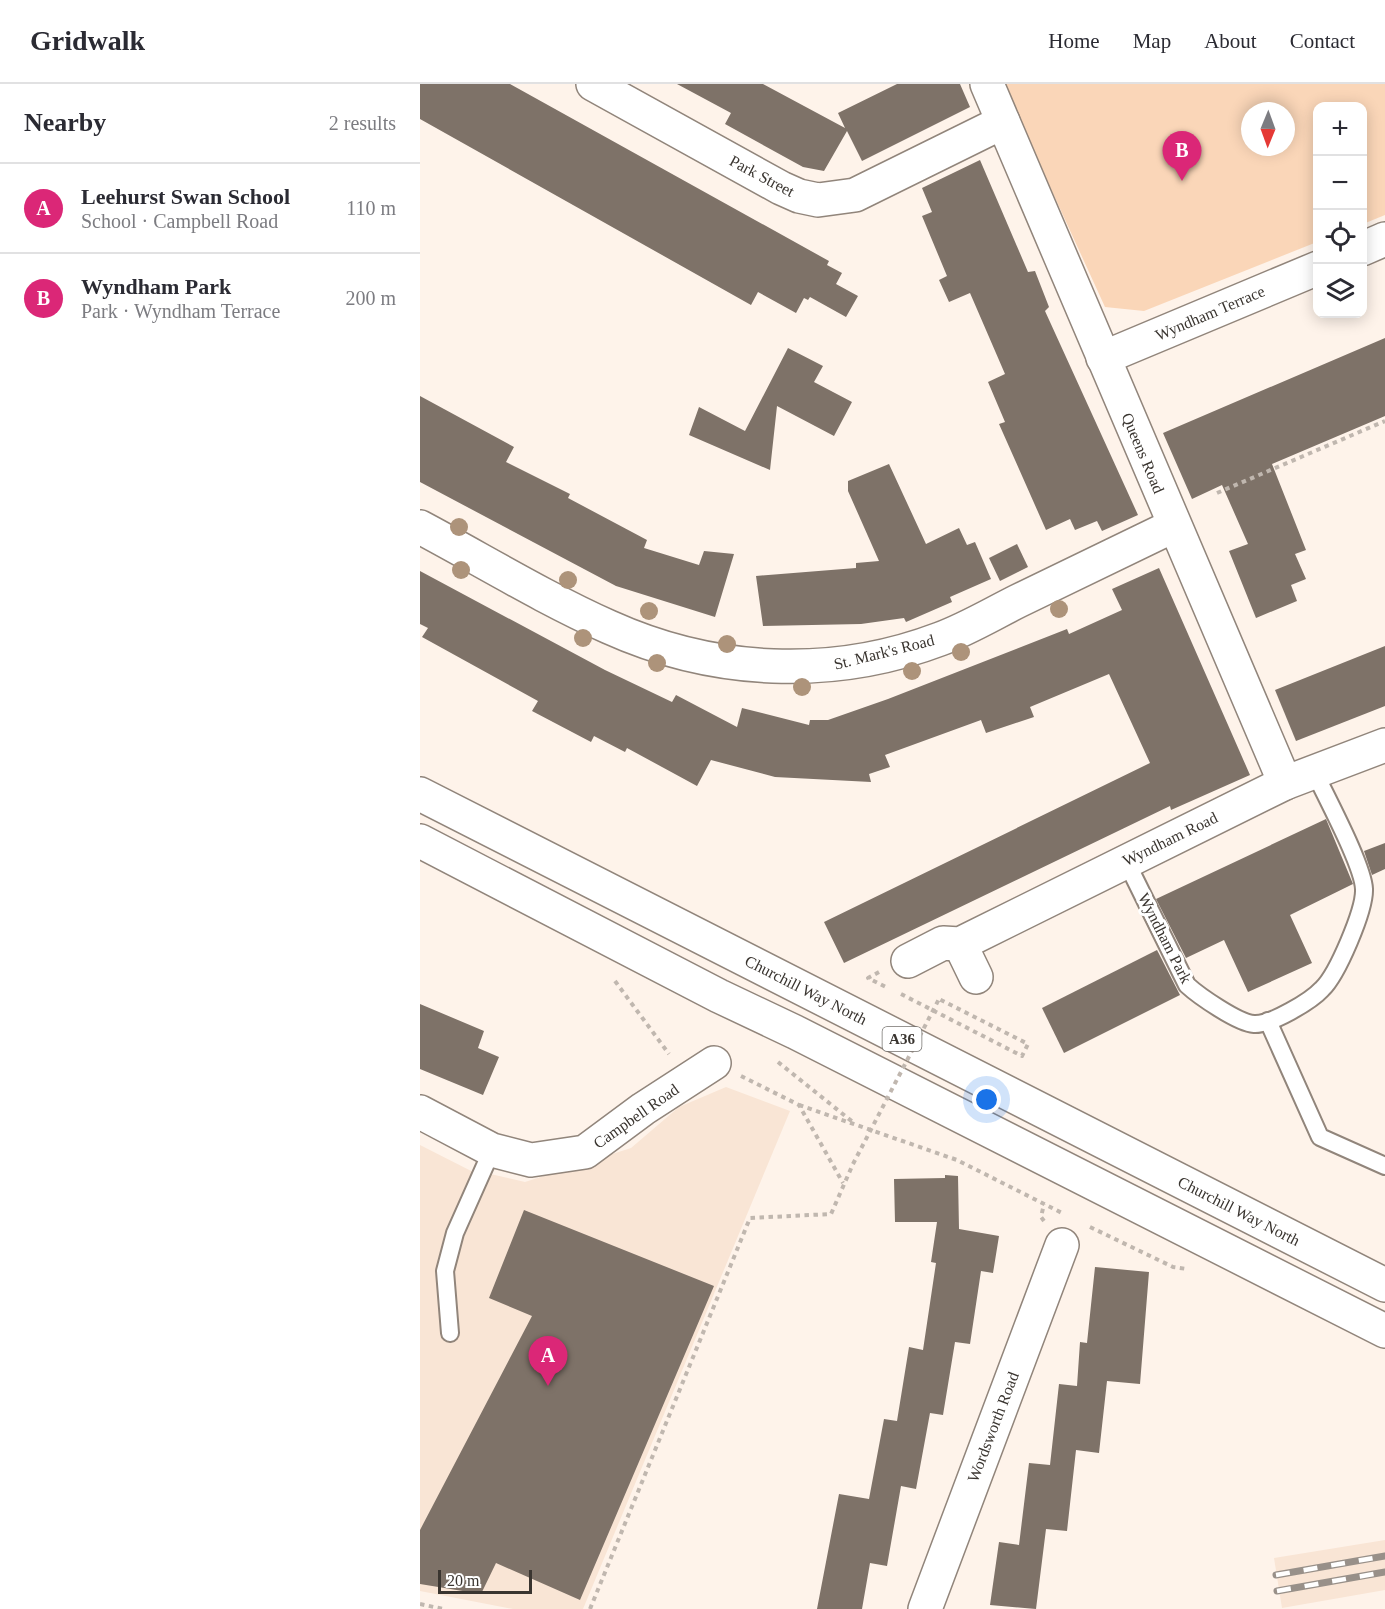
<!DOCTYPE html>
<html lang="en">
<head>
<meta charset="utf-8">
<style>
	body { margin:0; font-family:Georgia,serif; background:#f7f7f7; color:#2b2b33 }
	.controls { position:absolute; right:18px; top:18px; display:grid; overflow:hidden; border-radius:12px; box-shadow:0 3px 15px #0003 }
	.controls button { width:54px; height:54px; display:grid; place-items:center; padding:0; border:0; border-bottom:2px solid #e1e1e2; background:#fff; color:#2b2b33; font:30px sans-serif }
	.compass { position:absolute; left:821px; top:18px; width:54px; height:54px; border-radius:50%; background:#fff; box-shadow:0 3px 15px #0003; rotate:181deg }
	.scale { position:absolute; left:18px; bottom:15px; width:94px; box-sizing:border-box; padding-left:6px; border:3px solid #3a3530; border-top:0; font-size:16px; line-height:21px; white-space:nowrap; color:#3a3530; -webkit-text-stroke:4px #fff; paint-order:stroke }
	.you { position:absolute; left:567px; top:1016px; width:21px; height:21px; margin:-15px; border:4px solid #fff; border-radius:50%; background:#1a73e8; box-shadow:0 0 0 9px #1a73e833 }
	.badge { display:grid; place-items:center; width:39px; height:39px; border-radius:50%; background:#db2777; color:#fff; font-size:20px; font-weight:700 }
	.pin { position:absolute; translate:-50% -50px; filter:drop-shadow(0 2px 3px #0008) }
	.pin::after { content:''; position:absolute; top:32px; width:21px; height:18px; background:inherit; clip-path:polygon(0 0,100% 0,50% 100%) }
	.list { margin:0; padding:0; list-style:none }
	h2 { display:flex; justify-content:space-between; align-items:center; height:78px; margin:0; padding:0 24px; font-size:26px }
	h2 small { font-size:20px; font-weight:400; color:#7c7c81 }
	.list li { display:grid; grid-template-columns:39px 1fr auto; gap:18px; align-items:center; box-sizing:border-box; height:90px; padding:0 24px; border-top:2px solid #e1e1e2 }
	.list b { display:block; font-size:22px; white-space:nowrap }
	.list p { margin:0; font-size:20px; white-space:nowrap; color:#7c7c81 }
	.list em { font-size:20px; font-style:normal; color:#7c7c81 }
	.icon { flex:none; width:33px; height:33px; fill:none; stroke:currentColor; stroke-width:2; stroke-linecap:round; stroke-linejoin:round }
	.map { position:relative; flex:none; width:965px; height:1525px; overflow:hidden }
	header { display:flex; align-items:center; gap:36px; box-sizing:border-box; height:84px; padding:0 30px; background:#fff; border-bottom:2px solid #e1e1e2 }
	header strong { font-size:28px }
	nav { display:flex; gap:33px; margin-inline-start:auto; font-size:21px }
	main { display:flex }
	aside { flex:1; background:#fff }
	.map>svg:first-child { display:block }
	.built { fill:#f9e5d5 }
	.green { fill:#fad6b8; fill-rule:evenodd }
	.building { fill:#7e7268 }
	.lines { fill:none; stroke-linecap:round; stroke-linejoin:round }
	.service-casing { stroke:#91857b; stroke-width:20 }
	.minor-casing { stroke:#91857b; stroke-width:36 }
	.trunk-casing { stroke:#91857b; stroke-width:36 }
	.path { stroke:#c0b7af; stroke-width:4; stroke-dasharray:4.5 4.5; stroke-linecap:butt }
	.service { stroke:#fff; stroke-width:16 }
	.minor { stroke:#fff; stroke-width:33 }
	.trunk { stroke:#fff; stroke-width:33 }
	.rail-casing { stroke:#989089; stroke-width:7 }
	.rail { stroke:#fff; stroke-width:4.5; stroke-dasharray:14; stroke-linecap:butt }
	.path-bridge { stroke:#c0b7af; stroke-width:4; stroke-dasharray:4.5 4.5; stroke-linecap:butt }
	.tree { fill:#ad937a }
	.labels { text-anchor:middle; dominant-baseline:central; stroke-width:6; stroke-linejoin:round; paint-order:stroke }
	.shield { fill:#fff; stroke:#75726e; stroke-width:1.5 }
	.shield-label { font-size:15px; font-weight:bold; fill:#3a3530 }
	.street-label { font-size:16px; fill:#3a3530; stroke:#fff }
</style>
</head>
<body>
<header>
<strong>Gridwalk</strong>
<nav><a>Home</a><a>Map</a><a>About</a><a>Contact</a></nav>
</header>
<main>
<aside>
<h2>Nearby<small>2 results</small></h2>
<ul class="list">
<li><span class="badge">A</span><div><b>Leehurst Swan School</b><p>School · Campbell Road</p></div><em>110 m</em></li>
<li><span class="badge">B</span><div><b>Wyndham Park</b><p>Park · Wyndham Terrace</p></div><em>200 m</em></li>
</ul>
</aside>
<div class="map">
<svg width="965" height="1525" viewBox="0 0 965 1525">
	<rect width="100%" height="100%" fill="#fef3ea"/>
	<g class="built">
		<path d="M 306,1003 L 370,1027 L 163,1525 L 93,1525 L 0,1507 L 0,1061 L 63,1093 L 66,1089 L 105,1098 L 211,1064 L 259,1023 Z"/>
		<path d="M 965,1456 L 965,1506 L 862,1524 L 854,1474 Z"/>
	</g>
	<path class="green" d="M 583,0 L 965,0 L 965,131 L 943,140 L 942,22 L 898,22 L 897,158 L 724,227 L 685,223 ZM 830,27 L 866,27 L 866,63 L 830,63 Z"/>
	<g class="building">
		<path d="M 0,0 L 90,0 L 409,177 L 407,181 L 422,189 L 416,200 L 438,212 L 426,233 L 390,213 L 388,216 L 384,214 L 376,229 L 338,208 L 331,221 L 0,35 Z"/>
		<path d="M 257,0 L 343,0 L 425,44 L 418,29 L 477,0 L 540,0 L 550,23 L 442,77 L 427,47 L 404,87 L 383,83 L 305,40 L 311,29 Z"/>
		<path d="M 560,76 L 608,188 L 615,187 L 629,223 L 625,227 L 718,431 L 682,447 L 677,437 L 655,446 L 650,435 L 626,446 L 579,340 L 585,338 L 568,298 L 585,290 L 550,209 L 529,218 L 519,196 L 527,192 L 502,132 L 512,128 L 502,104 Z"/>
		<path d="M 965,254 L 965,332 L 852,380 L 886,466 L 875,470 L 886,495 L 871,501 L 877,517 L 836,534 L 809,467 L 828,460 L 802,401 L 772,415 L 743,349 Z"/>
		<path d="M 368,264 L 403,282 L 394,298 L 432,318 L 414,352 L 357,322 L 350,386 L 269,351 L 279,323 L 325,347 Z"/>
		<path d="M 0,312 L 94,363 L 86,378 L 150,410 L 148,414 L 227,456 L 224,464 L 279,481 L 284,467 L 314,470 L 295,533 L 196,502 L 0,398 Z"/>
		<path d="M 469,380 L 506,460 L 539,444 L 547,461 L 555,458 L 571,495 L 530,513 L 532,518 L 486,538 L 484,534 L 441,540 L 343,542 L 336,492 L 436,484 L 436,479 L 459,477 L 428,407 L 428,397 Z"/>
		<path d="M 597,460 L 608,483 L 580,497 L 569,474 Z"/>
		<path d="M 739,484 L 830,691 L 751,726 L 750,722 L 424,879 L 404,838 L 730,679 L 689,590 L 610,623 L 614,633 L 566,649 L 561,636 L 465,671 L 470,683 L 449,690 L 451,698 L 355,693 L 291,676 L 277,702 L 207,664 L 205,668 L 174,652 L 171,658 L 112,627 L 118,617 L 2,553 L 8,544 L 0,540 L 0,487 L 185,586 L 252,618 L 256,611 L 317,643 L 322,624 L 389,641 L 390,636 L 408,636 L 468,615 L 647,545 L 649,550 L 702,526 L 692,505 Z"/>
		<path d="M 965,562 L 965,622 L 876,657 L 855,606 Z"/>
		<path d="M 906,735 L 933,800 L 870,831 L 892,879 L 828,908 L 804,856 L 766,874 L 736,815 Z"/>
		<path d="M 965,759 L 965,785 L 952,791 L 944,767 Z"/>
		<path d="M 737,866 L 760,911 L 644,969 L 622,924 Z"/>
		<path d="M 0,920 L 64,947 L 58,964 L 79,973 L 63,1011 L 0,985 Z"/>
		<path d="M 525,1091 L 538,1092 L 539,1145 L 579,1152 L 573,1189 L 561,1187 L 550,1260 L 535,1258 L 523,1331 L 510,1329 L 496,1405 L 481,1402 L 467,1482 L 450,1479 L 442,1525 L 397,1525 L 419,1410 L 449,1415 L 464,1335 L 477,1337 L 489,1263 L 503,1266 L 516,1179 L 511,1178 L 517,1138 L 475,1138 L 474,1095 L 525,1094 Z"/>
		<path d="M 104,1126 L 294,1202 L 160,1516 L 76,1479 L 61,1510 L 0,1500 L 0,1446 L 112,1232 L 69,1214 Z"/>
		<path d="M 675,1183 L 729,1188 L 720,1300 L 687,1297 L 679,1369 L 656,1366 L 647,1447 L 626,1445 L 616,1525 L 570,1521 L 579,1458 L 599,1461 L 609,1379 L 630,1381 L 639,1300 L 657,1302 L 660,1258 L 667,1259 Z"/>
	</g>
	<g class="lines">
		<g class="service-casing">
			<g id="service">
				<path d="M 706,777 L 767,901 C 779,912 818,939 834,940 C 851,941 891,917 902,905 C 917,891 945,826 944,805 C 943,781 906,713 894,687"/>
				<path d="M 848,937 L 900,1053 L 965,1082"/>
				<path d="M 30,1249 L 25,1187 L 35,1149 L 72,1066"/>
			</g>
		</g>
		<g class="minor-casing">
			<g id="minor">
				<path d="M 173,0 L 361,104 L 379,112 L 398,116 L 435,111 L 583,38"/>
				<path d="M 567,0 L 865,699"/>
				<path d="M 942,165 L 965,155"/>
				<path d="M 683,274 L 898,184"/>
				<path d="M 0,443 C 62,476 124,514 189,543 C 293,590 412,596 520,555 C 547,545 572,530 598,517 C 649,492 701,467 753,442"/>
				<path d="M 540,860 L 556,893"/>
				<path d="M 488,877 L 523,859 L 540,860 L 865,699 L 965,661"/>
				<path d="M 0,1028 L 72,1066 L 111,1076 L 165,1068 L 223,1025 L 294,979"/>
				<path d="M 505,1525 L 642,1161"/>
			</g>
		</g>
		<g class="trunk-casing">
			<g id="trunk">
				<path d="M 0,710 L 965,1201"/>
				<path d="M 0,757 L 299,912 L 375,948 L 965,1247"/>
			</g>
		</g>
		<g class="path">
			<path d="M 797,409 L 965,337"/>
			<path d="M 459,888 L 448,894 L 466,903"/>
			<path d="M 195,897 L 249,970"/>
			<path d="M 481,910 L 602,972 L 608,960 L 519,915"/>
			<path d="M 358,978 L 434,1039"/>
			<path d="M 321,992 L 379,1021 L 423,1099"/>
			<path d="M 379,1021 L 537,1076 L 642,1129"/>
			<path d="M 624,1137 L 621,1133 L 624,1120"/>
			<path d="M 670,1143 L 753,1183 L 767,1185"/>
			<path d="M 0,1520 L 23,1525"/>
			<path d="M 170,1525 L 330,1134 L 411,1130 L 433,1080"/>
		</g>
		<use href="#service" class="service"/>
		<use href="#minor" class="minor"/>
		<use href="#trunk" class="trunk"/>
		<g class="rail-casing">
			<g id="rail">
				<path d="M 856,1491 L 965,1472"/>
				<path d="M 857,1507 L 965,1488"/>
			</g>
		</g>
		<use href="#rail" class="rail"/>
		<path class="path-bridge" d="M 433,1080 L 519,915"/>
	</g>
	<g class="tree">
		<circle cx="39" cy="443" r="9"/>
		<circle cx="41" cy="486" r="9"/>
		<circle cx="148" cy="496" r="9"/>
		<circle cx="639" cy="525" r="9"/>
		<circle cx="229" cy="527" r="9"/>
		<circle cx="163" cy="554" r="9"/>
		<circle cx="307" cy="560" r="9"/>
		<circle cx="541" cy="568" r="9"/>
		<circle cx="237" cy="579" r="9"/>
		<circle cx="492" cy="587" r="9"/>
		<circle cx="382" cy="603" r="9"/>
	</g>
	<g class="labels">
		<rect class="shield" x="462.5" y="943" width="39" height="24" rx="4.5"/>
		<g class="shield-label">
			<text x="482" y="955">A36</text>
		</g>
		<g class="street-label">
			<text transform="translate(342 92) rotate(28)">Park Street</text>
			<text transform="translate(790 229) rotate(-23)">Wyndham Terrace</text>
			<text transform="translate(723 369) rotate(67)">Queens Road</text>
			<text transform="translate(464 568) rotate(-14)">St. Mark's Road</text>
			<text transform="translate(750 755) rotate(-26)">Wyndham Road</text>
			<text transform="translate(745 854) rotate(63)">Wyndham Park</text>
			<text transform="translate(386 906) rotate(27)">Churchill Way North</text>
			<text transform="translate(216 1032) rotate(-35)">Campbell Road</text>
			<text transform="translate(819 1127) rotate(27)">Churchill Way North</text>
			<text transform="translate(573 1343) rotate(-69)">Wordsworth Road</text>
		</g>
	</g>
</svg>
<div class="controls">
<button>+</button>
<button>−</button>
<button><svg class="icon" aria-label="locate" viewBox="0 0 24 24"><circle cx="12" cy="12" r="6"/><path d="M12 2v4M12 18v4M2 12h4M18 12h4"/></svg></button>
<button><svg class="icon" aria-label="layers" viewBox="0 0 24 24"><path d="M12 4l9 5-9 5-9-5zM3 14l9 5 9-5"/></svg></button>
</div>
<svg class="compass" viewBox="-18 -18 36 36"><path d="M0-13l5 13h-10z" fill="#e53935"/><path d="M0 13l5-13h-10z" fill="#7c7c81"/></svg>
<div class="scale">20 m</div>
<div class="you"></div>
<div class="pin badge" style="left:128px;top:1302px">A</div>
<div class="pin badge" style="left:762px;top:97px">B</div>
</div>
</main>
</body>
</html>
